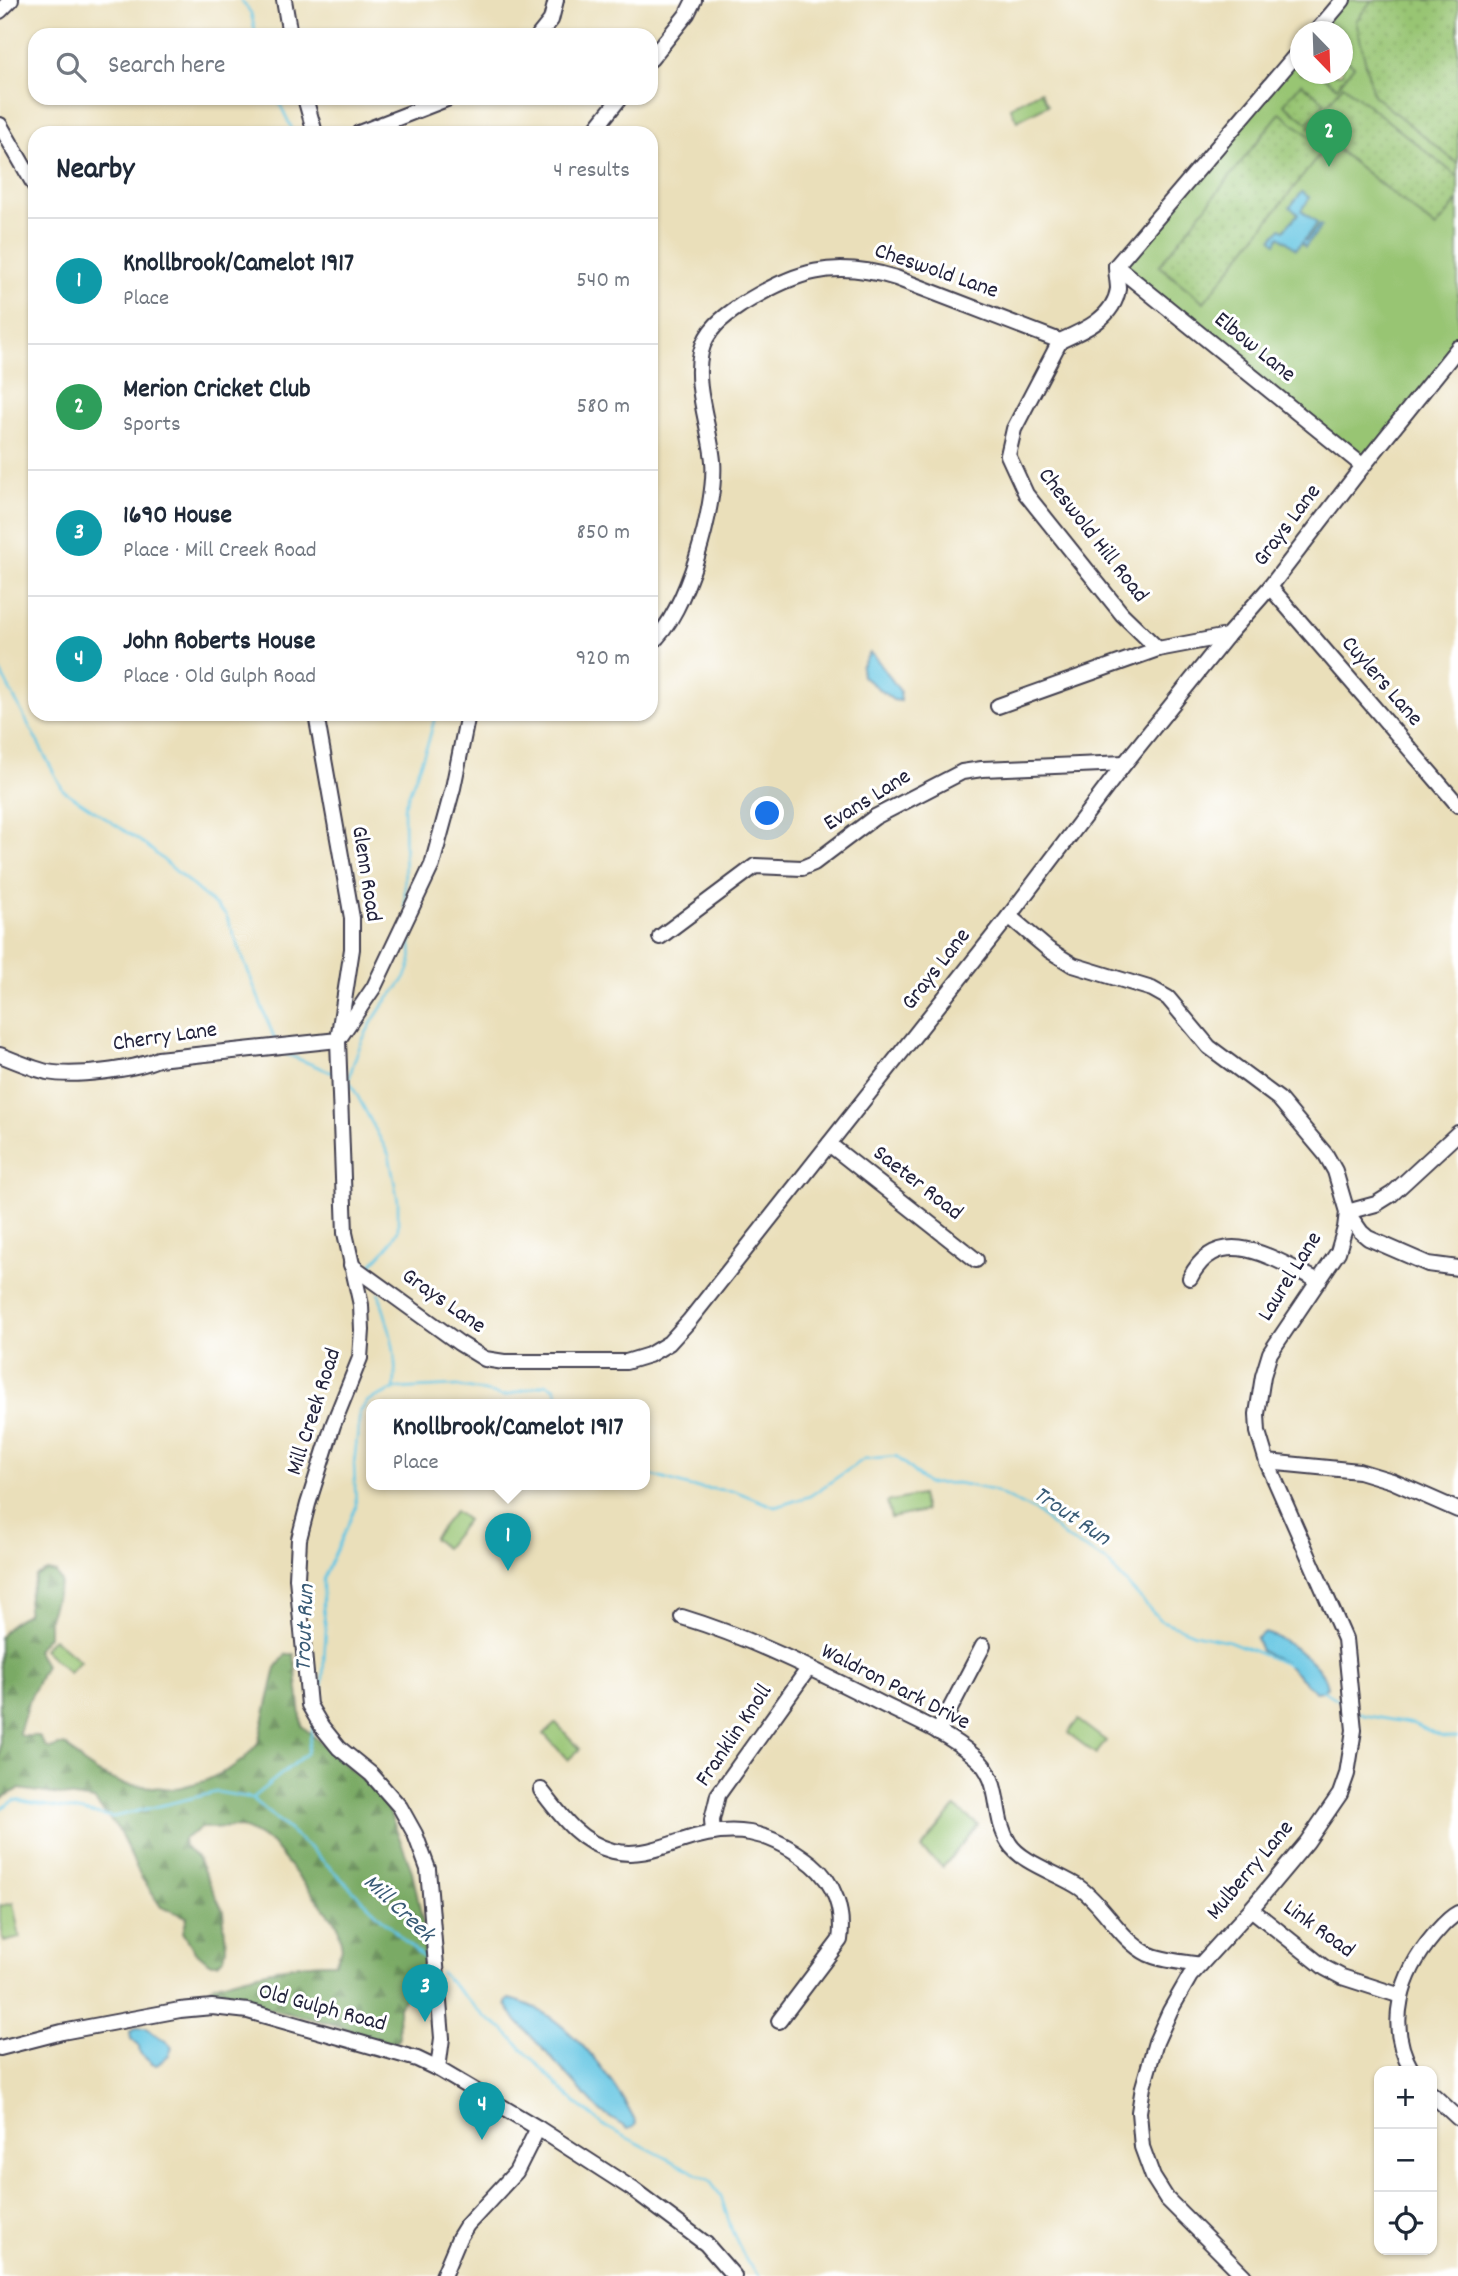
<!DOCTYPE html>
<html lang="en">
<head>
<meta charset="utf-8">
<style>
	body { margin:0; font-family:Dekko,sans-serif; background:#f6f6f7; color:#1f2937 }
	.controls { position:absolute; right:21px; bottom:21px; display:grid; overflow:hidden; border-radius:14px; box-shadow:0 2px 5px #0004 }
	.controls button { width:63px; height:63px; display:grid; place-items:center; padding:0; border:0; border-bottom:2px solid #e0e1e3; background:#fff; color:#1f2937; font:35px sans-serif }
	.compass { position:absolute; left:1290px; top:21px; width:63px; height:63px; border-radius:50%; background:#fff; box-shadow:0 2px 5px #0004; rotate:157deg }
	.you { position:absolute; left:768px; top:814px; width:24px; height:24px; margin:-18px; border:5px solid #fff; border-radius:50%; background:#1a73e8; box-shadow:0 0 0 10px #1a73e833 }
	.badge { display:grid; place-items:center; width:46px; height:46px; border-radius:50%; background:#d93025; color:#fff; font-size:23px; font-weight:700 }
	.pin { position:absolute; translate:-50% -58px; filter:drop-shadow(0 2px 4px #0008) }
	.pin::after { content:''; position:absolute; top:37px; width:24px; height:21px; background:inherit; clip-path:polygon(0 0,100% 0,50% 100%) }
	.popup { position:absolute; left:366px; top:1399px; width:284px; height:91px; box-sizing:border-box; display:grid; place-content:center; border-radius:14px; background:#fff; filter:drop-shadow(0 2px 5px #0005); font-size:23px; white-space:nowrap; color:#747a83 }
	.popup b { font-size:26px; color:#1f2937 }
	.popup::after { content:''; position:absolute; left:50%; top:100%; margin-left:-14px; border:14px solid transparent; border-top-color:#fff }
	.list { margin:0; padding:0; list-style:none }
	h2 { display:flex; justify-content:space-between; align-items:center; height:91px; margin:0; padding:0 28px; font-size:30px }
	h2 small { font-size:23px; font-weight:400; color:#747a83 }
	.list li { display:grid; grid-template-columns:46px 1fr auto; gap:21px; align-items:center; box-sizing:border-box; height:126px; padding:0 28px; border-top:2px solid #e0e1e3 }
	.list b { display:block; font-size:26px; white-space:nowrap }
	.list p { margin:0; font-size:23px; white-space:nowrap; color:#747a83 }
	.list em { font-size:23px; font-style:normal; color:#747a83 }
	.icon { flex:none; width:38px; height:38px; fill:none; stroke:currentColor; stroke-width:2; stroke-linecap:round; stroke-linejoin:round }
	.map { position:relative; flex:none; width:1458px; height:2276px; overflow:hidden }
	.search { position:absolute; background:#fff; box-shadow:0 2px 5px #0004; left:28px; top:28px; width:630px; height:77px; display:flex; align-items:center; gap:18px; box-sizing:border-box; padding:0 24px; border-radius:21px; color:#747a83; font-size:26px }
	.panel { position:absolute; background:#fff; box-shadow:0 2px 5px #0004; left:28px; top:126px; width:630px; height:595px; border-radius:21px }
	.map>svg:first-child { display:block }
	.grass { fill:#98c573; stroke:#5d7457; stroke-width:2 }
	.forest { fill:url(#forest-firs); stroke:#4e6650; stroke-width:2 }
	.park { fill:url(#park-dots); stroke:#5d7457; stroke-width:2 }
	.water { fill:#65c6e3; stroke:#44748f; stroke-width:2 }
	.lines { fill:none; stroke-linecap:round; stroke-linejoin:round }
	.stream { stroke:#65c6e3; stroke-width:2.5 }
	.minor-casing { stroke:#403e4e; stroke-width:18 }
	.minor { stroke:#fff; stroke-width:14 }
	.labels { text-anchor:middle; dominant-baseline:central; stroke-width:6; stroke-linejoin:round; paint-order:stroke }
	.street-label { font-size:23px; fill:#22223b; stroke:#fff }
	.water-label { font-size:24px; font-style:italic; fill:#395b76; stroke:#fff }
</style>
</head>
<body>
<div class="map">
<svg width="1458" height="2276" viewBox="0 0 1458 2276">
	<defs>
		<pattern id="forest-firs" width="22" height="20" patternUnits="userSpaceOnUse" patternTransform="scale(1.75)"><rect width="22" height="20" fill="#7aaa65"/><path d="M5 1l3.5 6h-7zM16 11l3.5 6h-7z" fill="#648a54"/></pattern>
		<pattern id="park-dots" width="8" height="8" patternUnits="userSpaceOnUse" patternTransform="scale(1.75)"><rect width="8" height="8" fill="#98c573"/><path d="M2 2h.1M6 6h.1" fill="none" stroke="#83a964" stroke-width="1.8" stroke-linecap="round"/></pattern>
	</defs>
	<rect width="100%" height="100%" fill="#fff"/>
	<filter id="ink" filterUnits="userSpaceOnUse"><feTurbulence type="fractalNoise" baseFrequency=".0143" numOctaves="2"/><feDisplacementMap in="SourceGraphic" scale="14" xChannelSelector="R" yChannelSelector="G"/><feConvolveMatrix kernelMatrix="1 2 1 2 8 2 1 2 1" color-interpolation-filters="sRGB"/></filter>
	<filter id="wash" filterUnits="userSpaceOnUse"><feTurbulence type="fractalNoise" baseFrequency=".00686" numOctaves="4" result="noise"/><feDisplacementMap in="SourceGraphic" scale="28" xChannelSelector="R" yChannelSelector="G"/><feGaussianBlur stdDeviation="1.57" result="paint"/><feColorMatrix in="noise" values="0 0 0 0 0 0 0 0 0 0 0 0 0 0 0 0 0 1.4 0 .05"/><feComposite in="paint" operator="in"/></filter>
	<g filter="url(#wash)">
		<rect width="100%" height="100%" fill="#eadfba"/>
		<g class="grass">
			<path d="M 1343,0 L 1458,0 L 1458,347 L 1363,466 L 1116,266 L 1300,50 L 1300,74 L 1342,74 L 1342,32 L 1316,31 Z"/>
			<path d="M 1040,91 L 1048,105 L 1017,121 L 1010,107 Z"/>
			<path d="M 921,1495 L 925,1511 L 891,1518 L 887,1502 Z"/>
			<path d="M 455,1511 L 467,1520 L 445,1548 L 433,1538 Z"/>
			<path d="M 53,1638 L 80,1661 L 69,1673 L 43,1649 Z"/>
			<path d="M 1078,1720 L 1106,1741 L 1096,1754 L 1068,1733 Z"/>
			<path d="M 556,1723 L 580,1749 L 568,1760 L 544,1734 Z"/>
			<path d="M 955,1807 L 978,1825 L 943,1867 L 921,1849 Z"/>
			<path d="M 13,1903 L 20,1938 L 4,1942 L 0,1921 L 0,1906 Z"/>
		</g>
		<path class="forest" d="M 47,1571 L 56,1573 L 61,1582 L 49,1618 L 49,1635 L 36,1650 L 45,1665 L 28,1703 L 19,1733 L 21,1736 L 39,1736 L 45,1746 L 50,1749 L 61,1745 L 67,1746 L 83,1763 L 98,1773 L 123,1784 L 173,1789 L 205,1781 L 228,1770 L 244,1759 L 258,1743 L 276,1668 L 286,1654 L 294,1654 L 302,1726 L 385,1800 L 412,1871 L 426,1938 L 423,1976 L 398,2007 L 399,2040 L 392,2044 L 326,2022 L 214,1996 L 210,1992 L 210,1988 L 216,1984 C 254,1974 295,1962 335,1963 L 342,1948 L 338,1925 L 271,1843 L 242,1827 L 201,1828 L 183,1839 L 184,1847 L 197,1857 L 223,1911 L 226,1948 L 224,1957 L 218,1963 L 209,1963 L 194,1950 L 183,1932 L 187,1917 L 161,1907 L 141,1877 L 118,1829 L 94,1800 L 19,1789 L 0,1799 L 0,1638 C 6,1626 16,1619 27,1614 L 29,1596 L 36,1576 Z"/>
		<g class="park">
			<path d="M 1372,0 L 1458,0 L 1458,164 L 1373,95 L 1356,21 Z"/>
			<path d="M 1343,57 L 1354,66 L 1337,87 L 1320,74 L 1342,74 Z"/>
			<path d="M 1301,83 L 1325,102 L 1308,123 L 1284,104 Z"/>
			<path d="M 1343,85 L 1458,177 L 1458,201 L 1436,228 L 1309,127 Z"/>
			<path d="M 1280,113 L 1325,148 L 1204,302 L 1159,266 Z"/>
		</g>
		<g class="water">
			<path d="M 1302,192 L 1310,198 L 1301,210 L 1317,223 L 1304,240 L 1306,241 L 1319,225 L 1322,226 L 1305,247 L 1302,242 L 1296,249 L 1280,236 L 1276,243 L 1272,239 L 1281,228 L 1284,230 L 1298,214 L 1290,207 Z"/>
			<path d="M 870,653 L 875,657 L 900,691 L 901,701 L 893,700 L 862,676 L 861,667 Z"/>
			<path d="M 1263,1633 C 1283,1636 1324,1665 1327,1687 L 1322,1691 L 1315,1692 L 1285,1663 L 1261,1651 L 1256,1639 Z"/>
			<path d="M 509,1999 C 563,2009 613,2077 636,2123 L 634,2127 L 628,2129 L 601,2112 L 517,2021 L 507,2006 L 506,2002 Z"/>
			<path d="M 135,2028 L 147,2028 C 155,2036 167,2039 172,2048 L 169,2055 L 157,2065 L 152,2064 L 140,2053 L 139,2046 L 131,2039 L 130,2031 Z"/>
		</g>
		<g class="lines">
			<g class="stream">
				<path d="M 241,0 L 251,13 L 256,35"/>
				<path d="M 277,98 L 294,133"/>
				<path d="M 0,671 L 63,790 L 146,845 L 226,915 L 275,1040"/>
				<path d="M 405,907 L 404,807 L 428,743 L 436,714"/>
				<path d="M 281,1052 L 333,1073"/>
				<path d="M 374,1274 L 372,1264 L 388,1247 L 398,1230 L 398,1201 L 389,1155 L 349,1080 C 355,1052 367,1028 383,1005 C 395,990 409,980 411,960 C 413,950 409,937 409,927"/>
				<path d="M 379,1294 C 389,1328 399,1353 394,1389"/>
				<path d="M 644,1473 L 691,1487 L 735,1491 L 775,1507 L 810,1496 L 864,1459 L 896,1456 L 927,1484 L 957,1483 L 992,1490 L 1037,1512 L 1066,1538 L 1105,1560 L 1160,1620 L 1195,1634 L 1229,1641 L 1288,1665"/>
				<path d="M 1322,1690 L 1346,1704"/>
				<path d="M 318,1710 L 322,1692 L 326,1629 L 323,1608 L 323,1579 L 356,1507 L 354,1464 L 360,1412 L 368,1401 L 394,1389 L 457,1386 L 504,1396 L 546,1384 L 555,1388 L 562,1405"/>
				<path d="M 1357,1712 L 1363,1715 L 1414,1724 L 1443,1737 L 1458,1737"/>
				<path d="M 252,1798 L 307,1753 L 314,1723"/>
				<path d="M 0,1809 L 15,1800 L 113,1817 L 217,1792 L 252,1798 L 312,1850 L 405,1941 L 431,1964"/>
				<path d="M 441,1973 L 484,2016 L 504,2030 L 569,2097 L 606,2127 L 709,2180 L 721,2196 L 732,2231 L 747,2262 L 759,2276"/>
			</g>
		</g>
	</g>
	<g filter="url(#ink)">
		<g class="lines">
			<g class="minor-casing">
				<g id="minor">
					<path d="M 284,0 L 290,35"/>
					<path d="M 0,11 L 11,0"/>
					<path d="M 1316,32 L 1343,0"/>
					<path d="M 539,35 L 551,20 L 556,0"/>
					<path d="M 651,59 L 687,14 L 694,0"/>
					<path d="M 305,98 L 315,133"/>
					<path d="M 0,125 L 35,186"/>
					<path d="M 359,133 L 449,98"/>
					<path d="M 592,133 L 620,98"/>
					<path d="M 1116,266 L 1363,466"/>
					<path d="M 1060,341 L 1014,429 L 1008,455 L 1026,494 L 1122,614 L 1158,649 L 1227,636"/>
					<path d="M 1270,587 L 1458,805"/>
					<path d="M 651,643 C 686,616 717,504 713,461 C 710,427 693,385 701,352 C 706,330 723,317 741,305 C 795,271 833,259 896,278 L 1060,341 C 1083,331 1114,318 1118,289 C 1118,282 1116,274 1116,266 L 1300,50"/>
					<path d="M 998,706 L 1158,649"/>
					<path d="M 1009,916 L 1049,950 L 1073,965 L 1152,989 L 1168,998 L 1209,1047 L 1279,1099 L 1326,1155 L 1335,1171 L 1347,1212 L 1345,1228 L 1338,1252 L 1270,1353 L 1263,1376 L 1257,1414 L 1258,1432 L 1267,1462 L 1359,1471 L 1392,1481 L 1458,1510"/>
					<path d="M 660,937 L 755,866 L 802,868 L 814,863 L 875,817 L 962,772 L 982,769 L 1125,763"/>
					<path d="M 0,1055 C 15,1061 31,1068 47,1072 C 75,1077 132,1070 158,1059 L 338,1040 L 352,949 L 352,918 L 316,714"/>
					<path d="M 829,1144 L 976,1260"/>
					<path d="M 1347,1212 L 1376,1204 L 1392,1194 L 1458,1133"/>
					<path d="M 1347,1212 L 1361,1232 L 1368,1238 L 1428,1264 L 1458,1268"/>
					<path d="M 351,1265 L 459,1343 L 485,1359 L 504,1362 L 626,1362 L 649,1355 L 669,1343 L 689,1321 L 1009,916 L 1125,763 L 1227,636 L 1270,587 L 1363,466 L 1458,348"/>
					<path d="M 1190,1278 C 1220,1219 1278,1262 1319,1281"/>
					<path d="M 682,1617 C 751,1638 817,1671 882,1704 C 913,1719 947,1733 974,1756 C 1004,1780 991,1815 1009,1843 C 1021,1863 1060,1874 1080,1888 C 1105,1906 1120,1940 1148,1954 C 1163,1961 1184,1962 1200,1965"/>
					<path d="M 938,1732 L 983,1646"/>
					<path d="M 541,1790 C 561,1816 580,1843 613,1851 C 638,1857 659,1848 681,1841 C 733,1823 769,1830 812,1864 C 835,1883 844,1911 840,1940 L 779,2021"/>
					<path d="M 713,1833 L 712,1820 L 718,1795 L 808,1669"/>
					<path d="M 1251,1909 L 1325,1968 L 1342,1977 L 1401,1996"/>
					<path d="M 0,2048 L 62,2032 L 180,2010 L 212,2007 L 248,2011 L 417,2059 L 438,2069 L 538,2128 L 634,2190 L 706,2244 L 734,2276"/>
					<path d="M 438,2069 L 442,2038 L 428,1869 L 415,1834 L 400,1807 L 371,1774 L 339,1748 L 322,1727 L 309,1705 L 297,1578 L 299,1539 L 308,1504 L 333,1425 L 360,1358 L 362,1330 L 361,1305 L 345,1233 L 338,1040 L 374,987 L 432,865 L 453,788 L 468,714"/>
					<path d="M 1412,2071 C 1385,2025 1401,1974 1434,1935 C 1441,1927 1448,1918 1458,1913"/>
					<path d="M 1432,2094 L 1458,2118"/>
					<path d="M 443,2276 L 459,2238 L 467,2225 L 516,2172 L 538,2128"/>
					<path d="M 1244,2276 L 1167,2199 L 1153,2177 L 1142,2147 L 1139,2112 L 1143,2087 L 1156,2042 L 1170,2011 L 1190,1976 L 1251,1909 L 1307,1842 L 1340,1794 L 1347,1774 L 1354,1730 L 1345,1639 L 1267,1462"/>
				</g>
			</g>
			<use href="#minor" class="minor"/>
		</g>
	</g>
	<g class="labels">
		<g class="street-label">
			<text transform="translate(936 272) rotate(19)">Cheswold Lane</text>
			<text transform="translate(1254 348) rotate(39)">Elbow Lane</text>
			<text transform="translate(1288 526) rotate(-53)">Grays Lane</text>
			<text transform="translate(1092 536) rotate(52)">Cheswold Hill Road</text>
			<text transform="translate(1381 682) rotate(49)">Cuylers Lane</text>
			<text transform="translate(868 801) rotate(-32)">Evans Lane</text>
			<text transform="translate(365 874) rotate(81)">Glenn Road</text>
			<text transform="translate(937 970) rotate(-52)">Grays Lane</text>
			<text transform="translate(165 1038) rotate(-8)">Cherry Lane</text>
			<text transform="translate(917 1184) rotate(38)">Saeter Road</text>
			<text transform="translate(1291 1277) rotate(-58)">Laurel Lane</text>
			<text transform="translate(443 1302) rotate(35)">Grays Lane</text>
			<text transform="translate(315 1412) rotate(-72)">Mill Creek Road</text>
			<text transform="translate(895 1688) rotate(27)">Waldron Park Drive</text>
			<text transform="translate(735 1736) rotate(-56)">Franklin Knoll</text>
			<text transform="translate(1251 1871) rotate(-50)">Mulberry Lane</text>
			<text transform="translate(1318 1930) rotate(36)">Link Road</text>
			<text transform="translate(322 2009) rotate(15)">Old Gulph Road</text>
		</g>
		<g class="water-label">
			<text transform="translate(1071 1517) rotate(34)">Trout Run</text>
			<text transform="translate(306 1628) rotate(-88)">Trout Run</text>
			<text transform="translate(398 1909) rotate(43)">Mill Creek</text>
		</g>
	</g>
</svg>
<div class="controls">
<button>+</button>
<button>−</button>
<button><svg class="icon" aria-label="locate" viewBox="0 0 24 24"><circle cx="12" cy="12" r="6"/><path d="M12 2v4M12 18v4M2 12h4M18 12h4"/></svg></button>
</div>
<svg class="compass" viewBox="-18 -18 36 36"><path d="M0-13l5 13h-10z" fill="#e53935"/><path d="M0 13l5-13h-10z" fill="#747a83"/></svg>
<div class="you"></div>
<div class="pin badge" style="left:508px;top:1571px;background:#0f9aa8">1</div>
<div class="popup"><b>Knollbrook/Camelot 1917</b>Place</div>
<div class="pin badge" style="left:1329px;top:167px;background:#2e9e5b">2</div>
<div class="pin badge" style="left:425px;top:2022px;background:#0f9aa8">3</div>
<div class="pin badge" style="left:482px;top:2140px;background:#0f9aa8">4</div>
<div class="search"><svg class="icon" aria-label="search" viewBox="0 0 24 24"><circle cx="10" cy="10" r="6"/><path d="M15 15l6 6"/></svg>Search here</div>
<section class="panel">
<h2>Nearby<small>4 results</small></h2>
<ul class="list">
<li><span class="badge" style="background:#0f9aa8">1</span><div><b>Knollbrook/Camelot 1917</b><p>Place</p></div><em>540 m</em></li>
<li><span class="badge" style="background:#2e9e5b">2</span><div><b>Merion Cricket Club</b><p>Sports</p></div><em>580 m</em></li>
<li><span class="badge" style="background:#0f9aa8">3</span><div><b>1690 House</b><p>Place · Mill Creek Road</p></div><em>850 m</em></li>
<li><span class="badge" style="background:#0f9aa8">4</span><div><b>John Roberts House</b><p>Place · Old Gulph Road</p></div><em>920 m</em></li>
</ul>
</section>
</div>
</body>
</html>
